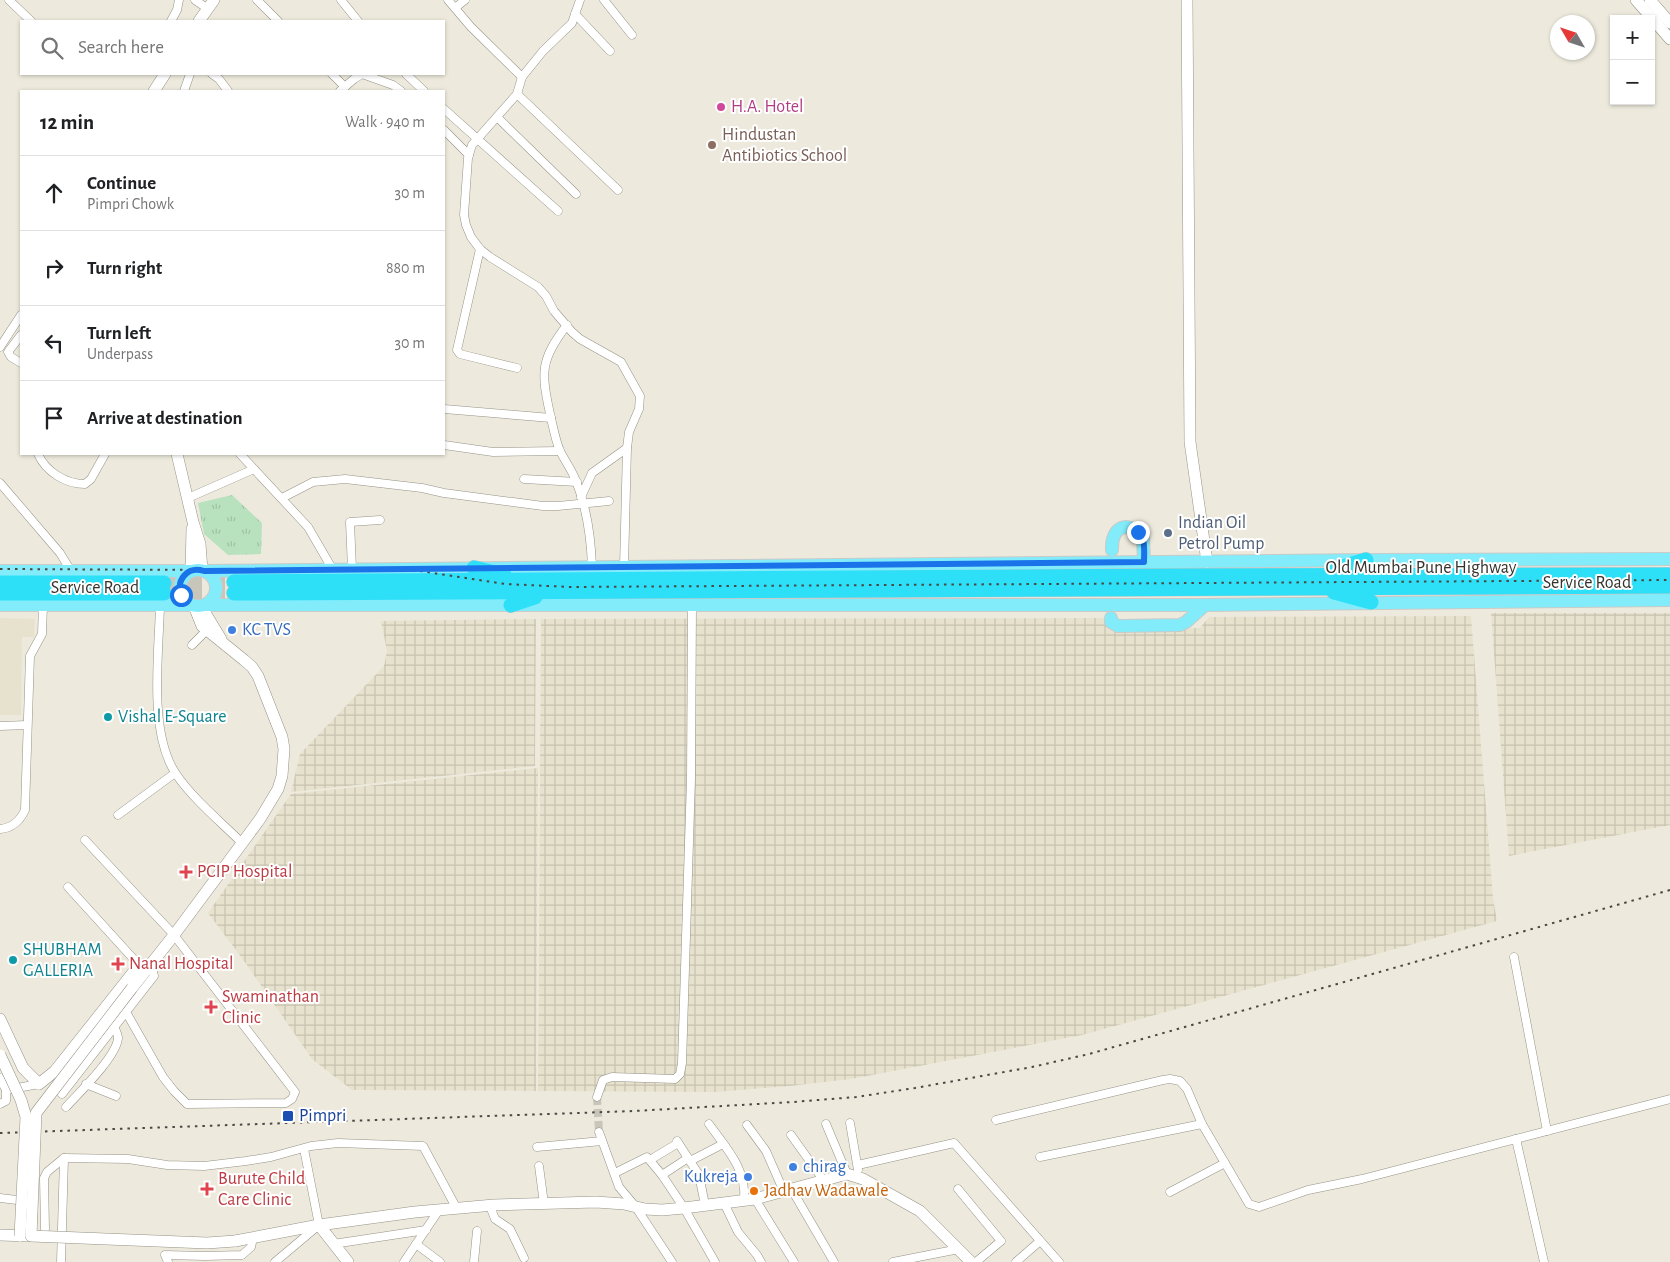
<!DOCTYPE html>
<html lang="en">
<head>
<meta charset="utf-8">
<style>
	body { margin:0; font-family:"Alegreya Sans",sans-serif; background:#f2f2f2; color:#202124 }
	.controls { position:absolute; right:15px; top:15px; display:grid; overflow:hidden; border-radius:0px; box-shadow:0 1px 4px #0004 }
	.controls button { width:45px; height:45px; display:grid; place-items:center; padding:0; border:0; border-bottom:1px solid #e0e0e0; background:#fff; color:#202124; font:25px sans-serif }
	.compass { position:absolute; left:1550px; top:15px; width:45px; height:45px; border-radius:50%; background:#fff; box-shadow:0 1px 4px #0004; rotate:309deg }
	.stop { position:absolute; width:15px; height:15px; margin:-11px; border:4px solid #1a73e8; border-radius:50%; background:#fff }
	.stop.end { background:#1a73e8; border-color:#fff; box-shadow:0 1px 5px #0008 }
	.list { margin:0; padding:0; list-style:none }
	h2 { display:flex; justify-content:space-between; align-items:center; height:65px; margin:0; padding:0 20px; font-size:21px }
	h2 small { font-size:16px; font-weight:400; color:#757577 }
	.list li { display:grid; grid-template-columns:32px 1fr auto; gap:15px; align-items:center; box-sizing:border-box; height:75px; padding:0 20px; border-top:1px solid #e0e0e0 }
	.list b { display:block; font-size:19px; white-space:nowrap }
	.list p { margin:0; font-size:16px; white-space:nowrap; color:#757577 }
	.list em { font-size:16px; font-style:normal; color:#757577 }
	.icon { flex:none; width:28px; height:28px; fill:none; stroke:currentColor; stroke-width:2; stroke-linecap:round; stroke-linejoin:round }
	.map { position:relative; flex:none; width:1670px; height:1262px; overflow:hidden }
	.search { position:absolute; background:#fff; box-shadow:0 1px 4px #0004; left:20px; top:20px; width:425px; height:55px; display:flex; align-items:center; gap:12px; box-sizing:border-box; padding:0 18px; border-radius:0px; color:#757577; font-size:19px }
	.panel { position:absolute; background:#fff; box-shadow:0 1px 4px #0004; left:20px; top:90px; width:425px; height:365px; border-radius:0px }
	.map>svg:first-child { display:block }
	.built { fill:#e7e2cd }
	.industrial { fill:url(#industrial-grid) }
	.grass { fill:url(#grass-tufts) }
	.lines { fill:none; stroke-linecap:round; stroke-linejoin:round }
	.street-tunnel { stroke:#c8c5ba; stroke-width:8; stroke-dasharray:8 4; stroke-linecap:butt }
	.highway-tunnel { stroke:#c8c5ba; stroke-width:15; stroke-dasharray:15 8; stroke-linecap:butt }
	.street-casing { stroke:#959286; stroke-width:9 }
	.secondary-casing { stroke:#959286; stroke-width:12 }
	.primary-casing { stroke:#cacac8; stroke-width:14 }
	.highway-casing { stroke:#cacac8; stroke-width:16 }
	.street { stroke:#fff; stroke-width:8 }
	.secondary { stroke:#fff; stroke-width:11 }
	.primary { stroke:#82ecfb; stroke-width:12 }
	.highway { stroke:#2edff8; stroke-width:15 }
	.rail { stroke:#494842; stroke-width:2; stroke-dasharray:2.5 5; stroke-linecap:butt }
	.secondary-bridge-casing { stroke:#959286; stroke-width:12; stroke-linecap:butt }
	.secondary-bridge { stroke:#fff; stroke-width:11 }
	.route { stroke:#1a73e8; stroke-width:6 }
	.hotel-dot { fill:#d1479c; stroke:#fff; stroke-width:2 }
	.education-dot { fill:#8d6e63; stroke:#fff; stroke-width:2 }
	.service-dot { fill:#5c6f8a; stroke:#fff; stroke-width:2 }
	.shop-dot { fill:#3f7fe0; stroke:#fff; stroke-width:2 }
	.culture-dot { fill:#0f9aa8; stroke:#fff; stroke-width:2 }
	.health-dot { fill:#e0444e; stroke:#fff; stroke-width:2 }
	.transit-dot { fill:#1a4fb4; stroke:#fff; stroke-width:2 }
	.food-dot { fill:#e8710a; stroke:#fff; stroke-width:2 }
	.labels { text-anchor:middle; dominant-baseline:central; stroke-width:4; stroke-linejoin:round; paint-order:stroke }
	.hotel-label { font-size:18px; fill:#b23c85; stroke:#fff; text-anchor:start }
	.education-label { font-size:18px; fill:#785e54; stroke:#fff; text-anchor:start }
	.service-label { font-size:18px; fill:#4e5e75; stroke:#fff; text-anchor:start }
	.street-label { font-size:18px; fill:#33322d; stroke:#fff }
	.shop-label { font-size:18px; fill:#366cbe; stroke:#fff; text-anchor:start }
	.culture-label { font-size:18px; fill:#0d838f; stroke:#fff; text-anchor:start }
	.health-label { font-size:18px; fill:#be3a42; stroke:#fff; text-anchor:start }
	.transit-label { font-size:18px; fill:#164399; stroke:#fff; text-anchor:start }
	.food-label { font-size:18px; fill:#c56008; stroke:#fff; text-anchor:start }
</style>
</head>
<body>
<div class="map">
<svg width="1670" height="1262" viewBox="0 0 1670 1262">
	<defs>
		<pattern id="industrial-grid" width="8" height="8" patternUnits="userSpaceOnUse" patternTransform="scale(1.25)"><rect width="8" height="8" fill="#e7e2cd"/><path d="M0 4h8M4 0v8" fill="none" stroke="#c7c2b0"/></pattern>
		<pattern id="grass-tufts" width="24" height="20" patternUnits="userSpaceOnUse" patternTransform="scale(1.25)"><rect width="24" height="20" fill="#b8e1be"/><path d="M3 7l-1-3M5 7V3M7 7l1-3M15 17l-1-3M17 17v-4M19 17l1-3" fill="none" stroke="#9fc2a4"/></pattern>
	</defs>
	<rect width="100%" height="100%" fill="#edeadd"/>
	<path class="built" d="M 0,618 L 35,619 L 34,637 L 22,637 L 21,715 L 0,715 Z"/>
	<g class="industrial">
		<path d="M 1491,613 L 1670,613 L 1670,825 L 1509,856 Z"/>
		<path d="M 1471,616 L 1493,898 L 1497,921 L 1082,1035 L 851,1079 L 790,1086 L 716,1092 L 538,1091 L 541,619 L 1107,618 L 1116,630 L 1200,628 L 1209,617 Z"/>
		<path d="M 536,619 L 535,766 L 291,792 L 300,754 L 384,666 L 387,651 L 381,621 Z"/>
		<path d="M 538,768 L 536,1091 L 352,1090 L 312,1059 L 242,958 L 208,913 L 291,794 Z"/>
	</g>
	<path class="grass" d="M 232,495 L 262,523 L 261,554 L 228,555 L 204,534 L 198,503 Z"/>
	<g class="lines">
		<path class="street-tunnel" d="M 597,1097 L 599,1132"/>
		<g class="highway-tunnel">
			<path d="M 164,583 L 234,582"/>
			<path d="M 164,593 L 234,593"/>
		</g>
		<g class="street-casing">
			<g id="street">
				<path d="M 9,0 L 31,21"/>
				<path d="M 195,0 L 208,9"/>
				<path d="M 257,0 L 278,21"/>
				<path d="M 341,0 L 358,21"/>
				<path d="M 448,0 L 471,27 L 522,77"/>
				<path d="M 580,0 L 572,23 L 543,51 L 522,77 L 517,94 L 472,145 L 468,158 L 464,215 L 466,225 L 471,237 L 480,249 L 490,257 L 538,287 L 546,296 L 554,311 L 572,332 L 580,339 L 621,362 L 640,396 L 639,409 L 629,432 L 627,448 L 624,567"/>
				<path d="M 604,0 L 632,35"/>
				<path d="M 455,8 L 465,0"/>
				<path d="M 575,14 L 610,51"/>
				<path d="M 171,21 L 177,10 L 179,0"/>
				<path d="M 212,74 L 219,79 L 228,91"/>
				<path d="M 332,74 L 345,87"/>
				<path d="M 406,74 L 424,91"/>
				<path d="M 184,91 L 190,74"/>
				<path d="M 340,91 L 354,79 L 362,74 L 393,85 L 401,91"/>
				<path d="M 517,94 L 618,190"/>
				<path d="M 444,109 L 558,211"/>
				<path d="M 497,117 L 576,194"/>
				<path d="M 444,130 L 469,155"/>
				<path d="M 480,249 L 457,350 L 460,354 L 464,355 L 517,368"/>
				<path d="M 567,325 C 540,360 541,372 550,414 C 553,426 555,439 560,451 C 565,461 572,470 576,481 C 587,508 591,538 592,567"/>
				<path d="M 21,335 L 8,352 L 11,357 L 21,363"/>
				<path d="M 0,347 L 21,315"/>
				<path d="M 444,409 L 551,418"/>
				<path d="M 444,445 L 493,452 L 560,451"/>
				<path d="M 38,454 C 46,472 66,484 85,484 L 91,479 L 105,454"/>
				<path d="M 240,454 L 308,527 L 333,570"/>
				<path d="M 524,479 L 577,482"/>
				<path d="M 0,483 L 60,553 L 71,571"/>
				<path d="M 581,497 L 592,473 L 627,448"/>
				<path d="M 188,498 L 254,469"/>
				<path d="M 282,498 L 313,482 L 345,479 L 422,488 L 444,493 L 543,506 L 558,506 L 609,501"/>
				<path d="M 352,569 L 350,522 L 380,520"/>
				<path d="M 160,605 C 159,654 148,732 176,774 C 192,798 221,822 242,843"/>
				<path d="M 192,645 L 206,631"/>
				<path d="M 0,726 L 27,725"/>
				<path d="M 118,815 L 175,773"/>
				<path d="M 0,829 C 12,828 20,821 25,810 L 30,656 L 42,634 L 43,605"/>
				<path d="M 85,840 L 174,935 L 295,1092 L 292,1099 L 286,1103 L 187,1104 L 174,1091 L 163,1077 L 126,1012"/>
				<path d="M 68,887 L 139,965"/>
				<path d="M 1514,957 L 1547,1131"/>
				<path d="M 0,1078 L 6,1090 L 6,1101 L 0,1104"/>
				<path d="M 86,1084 L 116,1096"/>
				<path d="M 6,1090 L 39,1084"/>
				<path d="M 62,1094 L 154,976 L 151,964"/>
				<path d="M 597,1097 L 603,1080 L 612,1077 L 675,1079 L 680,1074 L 682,1063 L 691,779 L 692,605"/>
				<path d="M 66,1107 C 79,1093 117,1056 118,1038 C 118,1034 116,1031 114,1027"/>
				<path d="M 996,1120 L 1163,1080 L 1170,1079 L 1180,1081 L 1187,1089 L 1202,1124 L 1249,1204 L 1259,1207 L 1308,1190 L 1362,1179 L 1670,1099"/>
				<path d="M 850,1123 L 858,1170"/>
				<path d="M 709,1124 C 726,1148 747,1169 744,1200"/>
				<path d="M 826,1124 L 847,1174"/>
				<path d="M 747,1125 L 766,1151 L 784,1192"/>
				<path d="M 599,1132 L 619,1187 L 635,1206 L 672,1262"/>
				<path d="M 791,1135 L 824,1181"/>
				<path d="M 1516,1139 L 1544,1262"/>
				<path d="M 677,1141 L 699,1175 L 705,1205"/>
				<path d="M 537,1147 L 602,1141"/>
				<path d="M 1040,1157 L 1202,1124"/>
				<path d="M 688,1158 L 662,1175 L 684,1208 L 715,1262"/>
				<path d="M 650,1160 L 678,1143"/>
				<path d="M 690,1161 L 723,1144"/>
				<path d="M 858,1165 L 954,1143 L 1059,1262"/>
				<path d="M 539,1166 L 544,1204"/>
				<path d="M 615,1173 L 647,1157 L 662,1175"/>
				<path d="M 958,1189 L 1001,1241 L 976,1262"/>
				<path d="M 792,1190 L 834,1262"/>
				<path d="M 1170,1192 L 1225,1163"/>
				<path d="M 0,1198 L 25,1201"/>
				<path d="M 755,1199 L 794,1262"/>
				<path d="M 724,1203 L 738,1232 L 757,1255 L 761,1262"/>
				<path d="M 490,1206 L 495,1219 L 510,1229 L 524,1258"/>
				<path d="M 45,1229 L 44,1178 L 47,1172 L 64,1158 L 128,1159 L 167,1165 L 204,1166 L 246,1161 L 271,1157 L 311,1146 L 338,1143 L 423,1146 L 457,1209"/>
				<path d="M 333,1244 L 426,1230"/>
				<path d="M 416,1244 L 440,1262"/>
				<path d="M 61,1262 L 64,1158"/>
				<path d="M 168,1262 L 165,1255 L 205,1256 L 242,1255 L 251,1247 L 253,1238"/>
				<path d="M 275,1262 L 319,1225 L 304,1149"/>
				<path d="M 404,1262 L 439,1210"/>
				<path d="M 474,1262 L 477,1231"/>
				<path d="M 893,1262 L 959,1249"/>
				<path d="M 1016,1262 L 1040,1241"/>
			</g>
		</g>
		<g class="secondary-casing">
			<g id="secondary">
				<path d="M 1187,0 L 1190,442 L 1207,562"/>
				<path d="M 1636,0 L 1670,39"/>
				<path d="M 1650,0 L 1670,23"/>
				<path d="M 199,21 L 214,0"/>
				<path d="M 154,91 L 165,74"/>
				<path d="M 177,454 L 193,522 L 200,544 L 202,570"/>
				<path d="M 191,571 L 192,529"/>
				<path d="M 201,606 L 221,639"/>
				<path d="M 132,988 L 174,935 L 260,819 L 278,789 L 282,776 L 284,749 L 282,737 L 258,676 L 252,667 L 244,660 L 202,626 L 194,606"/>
				<path d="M 0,1019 L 23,1068 L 39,1084 L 55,1071 L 139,965 L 151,964"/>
				<path d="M 319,1225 L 348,1262"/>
				<path d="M 0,1235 L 29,1236"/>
				<path d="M 235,1241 L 319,1225 L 415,1212 L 494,1205 L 596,1202 L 624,1204 L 645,1209 L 662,1210 L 684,1208 L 755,1199 L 847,1174 L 863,1179 L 920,1211 L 971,1262"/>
			</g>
		</g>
		<g class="primary-casing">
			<g id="primary">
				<path d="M 1112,550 C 1111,527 1127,519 1143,537 L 1144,562"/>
				<circle cx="198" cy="588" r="18"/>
				<path d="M 0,571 L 190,571"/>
				<path d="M 204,571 L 1366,560 L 1670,559"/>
				<path d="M 0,605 L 191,605"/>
				<path d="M 205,605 L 1205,605 L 1670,600"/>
				<path d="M 1111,618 L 1111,622 L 1118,626 L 1180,625 L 1186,622 L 1205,605"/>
			</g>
		</g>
		<g class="highway-casing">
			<g id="highway">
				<path d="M 474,568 L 504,575"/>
				<path d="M 1332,570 L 1366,560"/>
				<path d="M 234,582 L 1172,576 L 1670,575"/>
				<path d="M 0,583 L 164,583"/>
				<path d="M 1334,592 L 1371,602"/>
				<path d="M 0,593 L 164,593"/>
				<path d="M 234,593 L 1670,586"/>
				<path d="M 511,605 L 535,597"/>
			</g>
		</g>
		<use href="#street" class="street"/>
		<use href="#secondary" class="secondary"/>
		<use href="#primary" class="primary"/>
		<use href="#highway" class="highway"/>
		<g class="rail">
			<path d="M 0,569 L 420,571 L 505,584 L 571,587 L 1670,580"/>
			<path d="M 0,1133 L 634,1111 L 793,1102 L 856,1097 L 915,1088 L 1032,1067 L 1089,1054 L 1670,890"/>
		</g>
		<g class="secondary-bridge-casing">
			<g id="secondary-bridge">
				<path d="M 132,988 L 36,1113 L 31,1236 L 207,1243 L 235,1241"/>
				<path d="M 0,1055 L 21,1100 L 26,1117 L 20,1236"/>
			</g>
		</g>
		<use href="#secondary-bridge" class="secondary-bridge"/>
	</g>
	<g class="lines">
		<path class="route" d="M 181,595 C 176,579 188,566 204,571 L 1144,562 C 1144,551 1146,540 1138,532"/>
	</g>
	<circle class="hotel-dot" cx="721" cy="107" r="5"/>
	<circle class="education-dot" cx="712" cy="145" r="5"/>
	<circle class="service-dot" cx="1168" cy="533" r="5"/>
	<g class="shop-dot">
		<circle cx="232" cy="630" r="5"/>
		<circle cx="793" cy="1167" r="5"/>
		<circle cx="748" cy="1177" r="5"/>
	</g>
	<g class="culture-dot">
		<circle cx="108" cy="717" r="5"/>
		<circle cx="13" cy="960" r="5"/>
	</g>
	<g class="health-dot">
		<path d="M183.5 864.5h5v5h5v5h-5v5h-5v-5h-5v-5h5z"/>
		<path d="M115.5 956.5h5v5h5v5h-5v5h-5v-5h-5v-5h5z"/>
		<path d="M208.5 999.5h5v5h5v5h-5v5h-5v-5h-5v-5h5z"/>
		<path d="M204.5 1181.5h5v5h5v5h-5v5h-5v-5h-5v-5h5z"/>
	</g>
	<rect class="transit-dot" x="282" y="1110" width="12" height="12" rx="2.5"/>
	<circle class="food-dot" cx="754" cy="1191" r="5"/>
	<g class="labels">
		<g class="hotel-label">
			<text x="731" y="107">H.A. Hotel</text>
		</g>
		<g class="education-label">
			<text x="722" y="135">Hindustan<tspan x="722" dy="21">Antibiotics School</tspan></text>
		</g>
		<g class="service-label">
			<text x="1178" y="523">Indian Oil<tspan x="1178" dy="21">Petrol Pump</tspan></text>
		</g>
		<g class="street-label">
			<text x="1421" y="568">Old Mumbai Pune Highway</text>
			<text x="1587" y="583">Service Road</text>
			<text x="95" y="588">Service Road</text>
		</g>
		<g class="shop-label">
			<text x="242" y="630">KC TVS</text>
			<text x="803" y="1167">chirag</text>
			<text x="738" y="1177" text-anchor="end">Kukreja</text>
		</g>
		<g class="culture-label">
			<text x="118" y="717">Vishal E-Square</text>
			<text x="23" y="950">SHUBHAM<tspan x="23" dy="21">GALLERIA</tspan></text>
		</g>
		<g class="health-label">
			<text x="197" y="872">PCIP Hospital</text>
			<text x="129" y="964">Nanal Hospital</text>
			<text x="222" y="997">Swaminathan<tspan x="222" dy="21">Clinic</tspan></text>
			<text x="218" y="1179">Burute Child<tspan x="218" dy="21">Care Clinic</tspan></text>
		</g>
		<g class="transit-label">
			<text x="299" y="1116">Pimpri</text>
		</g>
		<g class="food-label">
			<text x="764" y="1191">Jadhav Wadawale</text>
		</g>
	</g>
</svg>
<div class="controls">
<button>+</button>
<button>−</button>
</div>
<svg class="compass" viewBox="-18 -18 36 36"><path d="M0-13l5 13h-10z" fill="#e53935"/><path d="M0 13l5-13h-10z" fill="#757577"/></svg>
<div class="stop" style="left:181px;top:595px"></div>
<div class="stop end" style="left:1138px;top:532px"></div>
<div class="search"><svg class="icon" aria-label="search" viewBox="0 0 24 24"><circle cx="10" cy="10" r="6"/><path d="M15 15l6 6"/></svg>Search here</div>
<section class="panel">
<h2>12 min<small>Walk · 940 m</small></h2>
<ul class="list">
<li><svg class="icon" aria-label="ahead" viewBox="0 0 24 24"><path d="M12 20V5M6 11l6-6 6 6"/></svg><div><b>Continue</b><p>Pimpri Chowk</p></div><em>30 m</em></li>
<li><svg class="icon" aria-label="right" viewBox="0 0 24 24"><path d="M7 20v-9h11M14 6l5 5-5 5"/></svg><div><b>Turn right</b></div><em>880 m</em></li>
<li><svg class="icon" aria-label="left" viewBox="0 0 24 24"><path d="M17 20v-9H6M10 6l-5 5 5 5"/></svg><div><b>Turn left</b><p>Underpass</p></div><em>30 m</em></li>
<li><svg class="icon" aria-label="arrive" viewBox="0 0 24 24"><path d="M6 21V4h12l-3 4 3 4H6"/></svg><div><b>Arrive at destination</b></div></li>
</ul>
</section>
</div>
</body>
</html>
